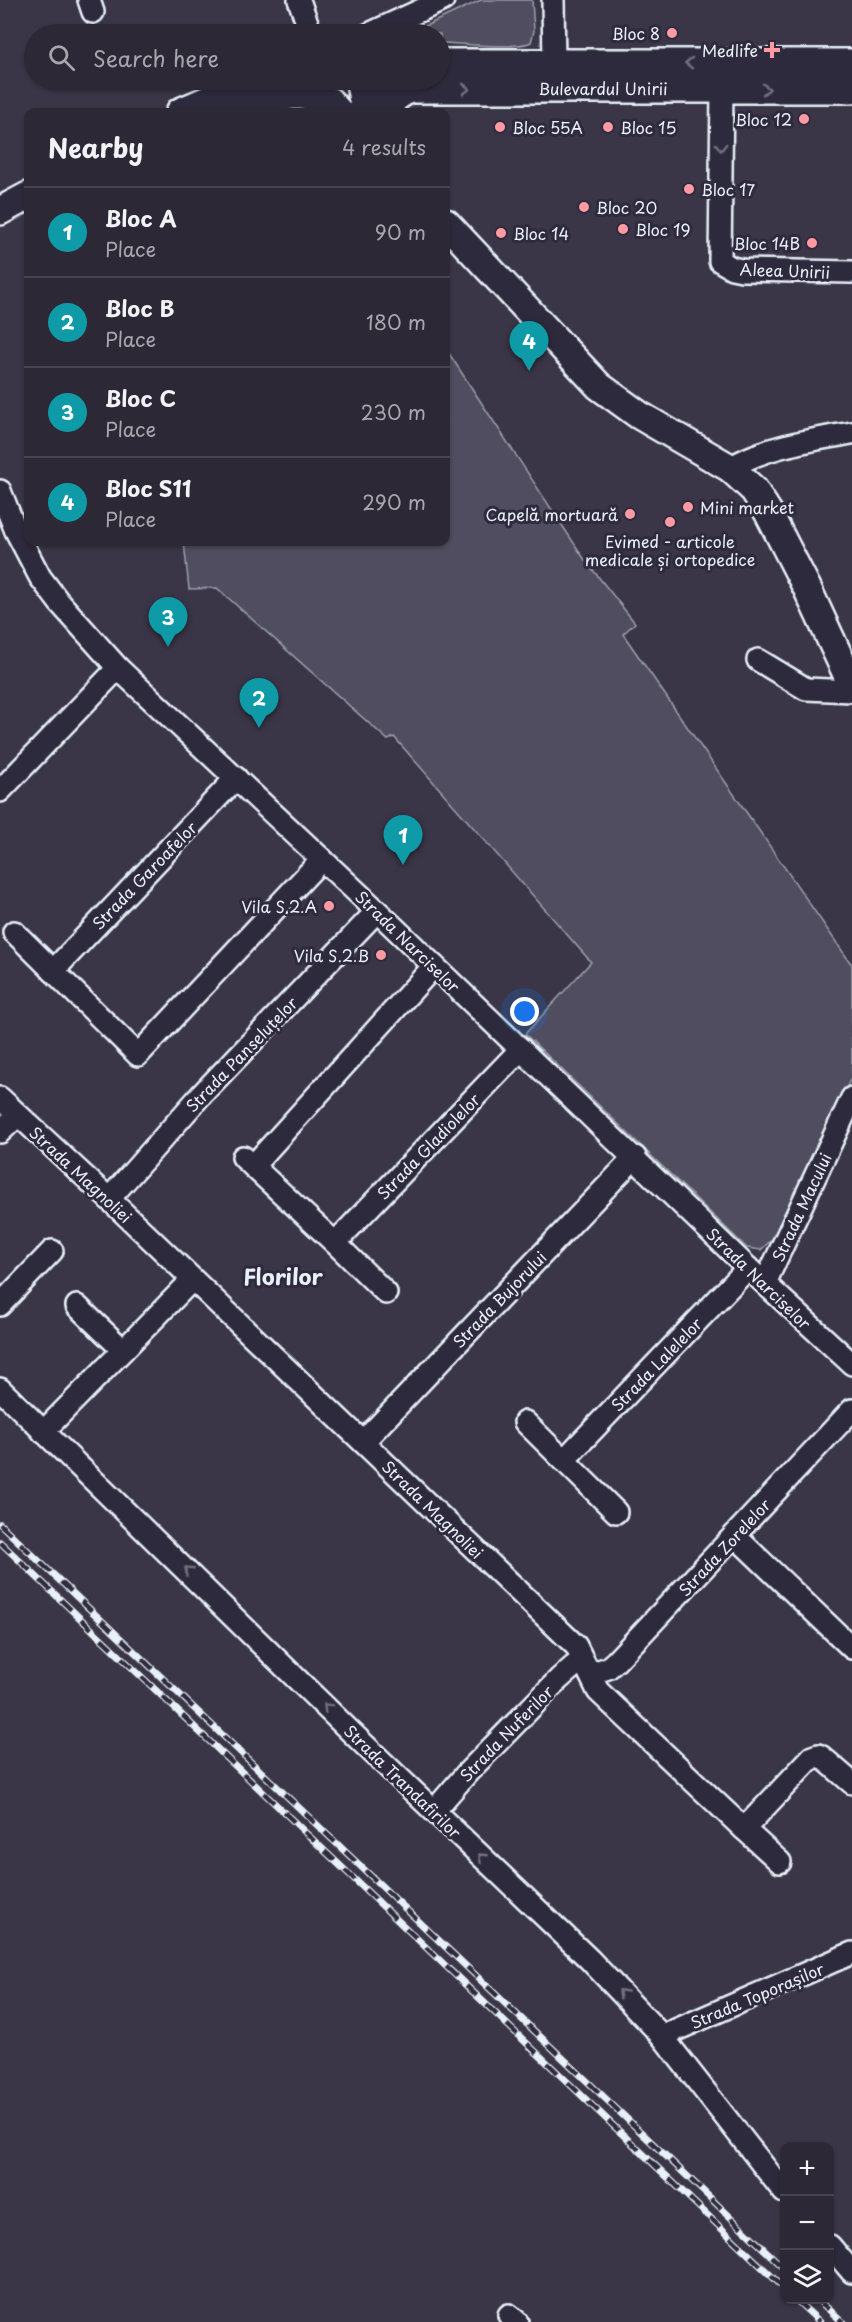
<!DOCTYPE html>
<html lang="en">
<head>
<meta charset="utf-8">
<style>
	body { margin:0; font-family:"Playpen Sans",sans-serif; background:#383442; color:#f1f3f6 }
	.controls { position:absolute; right:18px; bottom:18px; display:grid; overflow:hidden; border-radius:12px; box-shadow:0 2px 4px #0004 }
	.controls button { width:54px; height:54px; display:grid; place-items:center; padding:0; border:0; border-bottom:2px solid #484451; background:#2c2836; color:#f1f3f6; font:30px sans-serif }
	.you { position:absolute; left:525px; top:1012px; width:21px; height:21px; margin:-15px; border:4px solid #fff; border-radius:50%; background:#1a73e8; box-shadow:0 0 0 9px #1a73e833 }
	.badge { display:grid; place-items:center; width:39px; height:39px; border-radius:50%; background:#8bbbb9; color:#fff; font-size:20px; font-weight:700 }
	.pin { position:absolute; translate:-50% -50px; filter:drop-shadow(0 2px 3px #0008) }
	.pin::after { content:''; position:absolute; top:32px; width:21px; height:18px; background:inherit; clip-path:polygon(0 0,100% 0,50% 100%) }
	.list { margin:0; padding:0; list-style:none }
	h2 { display:flex; justify-content:space-between; align-items:center; height:78px; margin:0; padding:0 24px; font-size:26px }
	h2 small { font-size:20px; font-weight:400; color:#a6a6ad }
	.list li { display:grid; grid-template-columns:39px 1fr auto; gap:18px; align-items:center; box-sizing:border-box; height:90px; padding:0 24px; border-top:2px solid #484451 }
	.list b { display:block; font-size:22px; white-space:nowrap }
	.list p { margin:0; font-size:20px; white-space:nowrap; color:#a6a6ad }
	.list em { font-size:20px; font-style:normal; color:#a6a6ad }
	.icon { flex:none; width:33px; height:33px; fill:none; stroke:currentColor; stroke-width:2; stroke-linecap:round; stroke-linejoin:round }
	.map { position:relative; flex:none; width:852px; height:2322px; overflow:hidden }
	.search { position:absolute; background:#2c2836; box-shadow:0 2px 4px #0004; left:24px; top:24px; width:426px; height:66px; display:flex; align-items:center; gap:15px; box-sizing:border-box; padding:0 21px; border-radius:33px; color:#a6a6ad; font-size:22px }
	.panel { position:absolute; background:#2c2836; box-shadow:0 2px 4px #0004; left:24px; top:108px; width:426px; height:438px; border-radius:12px }
	.map>svg:first-child { display:block }
	.green { fill:#504e5f; stroke:#9ca0ac; stroke-width:1.5 }
	.lines { fill:none; stroke-linecap:round; stroke-linejoin:round }
	.minor-casing { stroke:#e8f1f8; stroke-width:26 }
	.major-casing { stroke:#e8f1f8; stroke-width:32 }
	.minor { stroke:#2f2a3d; stroke-width:21 }
	.major { stroke:#2f2a3d; stroke-width:27 }
	.rail-casing { stroke:#e8f1f8; stroke-width:7 }
	.rail { stroke:#2f2a3d; stroke-width:4.5; stroke-dasharray:14; stroke-linecap:butt }
	.oneway { stroke:#70707e }
	.poi-dot { fill:#ff9aa2; stroke:#2f2a3d; stroke-width:2 }
	.labels { text-anchor:middle; dominant-baseline:central; stroke-width:6; stroke-linejoin:round; paint-order:stroke }
	.poi-label { font-size:16px; fill:#e8f1f8; stroke:#2f2a3d; text-anchor:end }
	.street-label { font-size:16px; fill:#e8f1f8; stroke:#2f2a3d }
	.district-label { font-size:22px; font-weight:bold; fill:#e8f1f8; stroke:#2f2a3d }
</style>
</head>
<body>
<div class="map">
<svg width="852" height="2322" viewBox="0 0 852 2322">
	<rect width="100%" height="100%" fill="#3a3648"/>
	<filter id="ink" filterUnits="userSpaceOnUse"><feTurbulence type="fractalNoise" baseFrequency=".0167" numOctaves="2"/><feDisplacementMap in="SourceGraphic" scale="12" xChannelSelector="R" yChannelSelector="G"/><feConvolveMatrix kernelMatrix="1 2 1 2 8 2 1 2 1" color-interpolation-filters="sRGB"/></filter>
	<g filter="url(#ink)">
		<g class="green">
			<path d="M 481,0 L 532,0 L 534,31 L 531,42 C 515,50 460,43 440,43 L 440,34 L 408,34 Z"/>
			<path d="M 446,349 L 585,560 L 635,623 L 623,634 L 852,965 L 852,1076 L 773,1238 L 761,1250 L 747,1248 L 525,1034 L 591,962 L 394,737 L 388,740 L 217,588 L 189,589 L 184,542 L 446,542 Z"/>
		</g>
		<g class="lines">
			<g class="minor-casing">
				<g id="minor">
					<path d="M 89,0 L 93,12"/>
					<path d="M 299,0 L 311,34"/>
					<path d="M 553,0 L 554,63"/>
					<path d="M 369,34 L 443,0"/>
					<path d="M 722,88 L 720,261 L 732,268 L 742,270 L 852,272"/>
					<path d="M 730,468 C 766,446 811,440 852,433"/>
					<path d="M 0,491 L 16,531 L 40,577 L 59,602 L 118,668 L 377,911 L 748,1268 L 852,1364"/>
					<path d="M 758,660 L 806,689 L 852,691"/>
					<path d="M 0,791 L 118,668"/>
					<path d="M 14,932 L 138,1055 L 322,859"/>
					<path d="M 53,971 L 236,778"/>
					<path d="M 0,1098 L 109,1199 L 576,1646 L 598,1691 L 744,1829 L 812,1757 L 818,1755 L 822,1757 L 852,1783"/>
					<path d="M 0,1132 L 18,1115"/>
					<path d="M 243,1157 L 335,1243"/>
					<path d="M 253,1166 L 434,966"/>
					<path d="M 109,1199 L 201,1095 L 377,911"/>
					<path d="M 765,1283 L 852,1098"/>
					<path d="M 386,1293 L 335,1243 L 521,1049"/>
					<path d="M 0,1305 L 52,1251"/>
					<path d="M 77,1306 L 123,1350"/>
					<path d="M 0,1389 L 349,1730 L 589,1959 L 662,2036 L 784,2192"/>
					<path d="M 525,1422 L 616,1512"/>
					<path d="M 43,1432 L 192,1280"/>
					<path d="M 363,1442 L 635,1157"/>
					<path d="M 564,1460 L 748,1268"/>
					<path d="M 735,1536 L 852,1648"/>
					<path d="M 590,1674 L 608,1668 L 616,1661 L 852,1410"/>
					<path d="M 434,1811 L 467,1773 L 559,1679 L 574,1666 L 585,1664"/>
					<path d="M 744,1829 L 780,1862"/>
					<path d="M 662,2036 L 852,1953"/>
					<path d="M 830,2246 L 852,2272"/>
					<path d="M 509,2315 L 517,2322"/>
				</g>
			</g>
			<g class="major-casing">
				<g id="major">
					<path d="M 440,63 L 852,63"/>
					<path d="M 329,101 L 339,112"/>
					<path d="M 180,112 L 255,80"/>
					<path d="M 224,112 L 293,95 L 321,96"/>
					<path d="M 365,112 L 361,89 L 852,89"/>
					<path d="M 385,112 L 395,98 L 408,89"/>
					<path d="M 0,211 L 28,196"/>
					<path d="M 446,223 L 599,386 L 639,415 L 730,468 L 754,490 L 768,512 L 807,588 L 852,685"/>
				</g>
			</g>
			<use href="#minor" class="minor"/>
			<use href="#major" class="major"/>
			<g class="rail-casing">
				<g id="rail">
					<path d="M 0,1524 L 784,2268"/>
					<path d="M 0,1542 L 784,2288"/>
					<path d="M 796,2300 L 820,2322"/>
					<path d="M 818,2300 L 843,2322"/>
				</g>
			</g>
			<use href="#rail" class="rail"/>
		</g>
		<defs><path id="oneway-chevron" d="M-2-3.5L2.5 0L-2 3.5" fill="none" stroke-width="1.6" stroke-linecap="round" stroke-linejoin="round" transform="scale(1.5)"/></defs>
		<g class="oneway">
			<use href="#oneway-chevron" transform="translate(689 63) rotate(180)"/>
			<use href="#oneway-chevron" transform="translate(466 89)"/>
			<use href="#oneway-chevron" transform="translate(766 89)"/>
			<use href="#oneway-chevron" transform="translate(721 147) rotate(91)"/>
			<use href="#oneway-chevron" transform="translate(188 1570) rotate(-136)"/>
			<use href="#oneway-chevron" transform="translate(327 1707) rotate(-135)"/>
			<use href="#oneway-chevron" transform="translate(482 1857) rotate(-137)"/>
			<use href="#oneway-chevron" transform="translate(622 1993) rotate(-134)"/>
		</g>
	</g>
	<g class="poi-dot">
		<circle cx="672" cy="33" r="6"/>
		<path d="M769 41h6v6h6v6h-6v6h-6v-6h-6v-6h6z"/>
		<circle cx="804" cy="119" r="6"/>
		<circle cx="500" cy="127" r="6"/>
		<circle cx="608" cy="127" r="6"/>
		<circle cx="689" cy="189" r="6"/>
		<circle cx="584" cy="207" r="6"/>
		<circle cx="623" cy="229" r="6"/>
		<circle cx="501" cy="233" r="6"/>
		<circle cx="812" cy="243" r="6"/>
		<circle cx="688" cy="507" r="6"/>
		<circle cx="630" cy="514" r="6"/>
		<circle cx="670" cy="522" r="6"/>
		<circle cx="329" cy="906" r="6"/>
		<circle cx="381" cy="955" r="6"/>
	</g>
	<g class="labels">
		<g class="poi-label">
			<text x="660" y="33">Bloc 8</text>
			<text x="758" y="50">Medlife</text>
			<text x="792" y="119">Bloc 12</text>
			<text x="512" y="127" text-anchor="start">Bloc 55A</text>
			<text x="620" y="127" text-anchor="start">Bloc 15</text>
			<text x="701" y="189" text-anchor="start">Bloc 17</text>
			<text x="596" y="207" text-anchor="start">Bloc 20</text>
			<text x="635" y="229" text-anchor="start">Bloc 19</text>
			<text x="513" y="233" text-anchor="start">Bloc 14</text>
			<text x="800" y="243">Bloc 14B</text>
			<text x="700" y="507" text-anchor="start">Mini market</text>
			<text x="618" y="514">Capelă mortuară</text>
			<text x="670" y="541" text-anchor="middle">Evimed - articole<tspan x="670" dy="18">medicale și ortopedice</tspan></text>
			<text x="317" y="906">Vila S.2.A</text>
			<text x="369" y="955">Vila S.2.B</text>
		</g>
		<g class="street-label">
			<text x="603" y="88">Bulevardul Unirii</text>
			<text transform="translate(785 270) rotate(2)">Aleea Unirii</text>
			<text transform="translate(144 875) rotate(-46)">Strada Garoafelor</text>
			<text transform="translate(408 941) rotate(44)">Strada Narciselor</text>
			<text transform="translate(241 1054) rotate(-46)">Strada Panseluțelor</text>
			<text transform="translate(428 1146) rotate(-46)">Strada Gladiolelor</text>
			<text transform="translate(81 1174) rotate(43)">Strada Magnoliei</text>
			<text transform="translate(801 1207) rotate(-65)">Strada Macului</text>
			<text transform="translate(759 1278) rotate(44)">Strada Narciselor</text>
			<text transform="translate(499 1299) rotate(-46)">Strada Bujorului</text>
			<text transform="translate(656 1364) rotate(-46)">Strada Lalelelor</text>
			<text transform="translate(433 1509) rotate(44)">Strada Magnoliei</text>
			<text transform="translate(724 1547) rotate(-47)">Strada Zorelelor</text>
			<text transform="translate(506 1733) rotate(-46)">Strada Nuferilor</text>
			<text transform="translate(403 1781) rotate(44)">Strada Trandafirilor</text>
			<text transform="translate(757 1995) rotate(-23)">Strada Toporașilor</text>
		</g>
		<g class="district-label">
			<text x="283" y="1275">Florilor</text>
		</g>
	</g>
</svg>
<div class="controls">
<button>+</button>
<button>−</button>
<button><svg class="icon" aria-label="layers" viewBox="0 0 24 24"><path d="M12 4l9 5-9 5-9-5zM3 14l9 5 9-5"/></svg></button>
</div>
<div class="you"></div>
<div class="pin badge" style="left:403px;top:865px;background:#0f9aa8">1</div>
<div class="pin badge" style="left:259px;top:728px;background:#0f9aa8">2</div>
<div class="pin badge" style="left:168px;top:647px;background:#0f9aa8">3</div>
<div class="pin badge" style="left:529px;top:371px;background:#0f9aa8">4</div>
<div class="search"><svg class="icon" aria-label="search" viewBox="0 0 24 24"><circle cx="10" cy="10" r="6"/><path d="M15 15l6 6"/></svg>Search here</div>
<section class="panel">
<h2>Nearby<small>4 results</small></h2>
<ul class="list">
<li><span class="badge" style="background:#0f9aa8">1</span><div><b>Bloc A</b><p>Place</p></div><em>90 m</em></li>
<li><span class="badge" style="background:#0f9aa8">2</span><div><b>Bloc B</b><p>Place</p></div><em>180 m</em></li>
<li><span class="badge" style="background:#0f9aa8">3</span><div><b>Bloc C</b><p>Place</p></div><em>230 m</em></li>
<li><span class="badge" style="background:#0f9aa8">4</span><div><b>Bloc S11</b><p>Place</p></div><em>290 m</em></li>
</ul>
</section>
</div>
</body>
</html>
